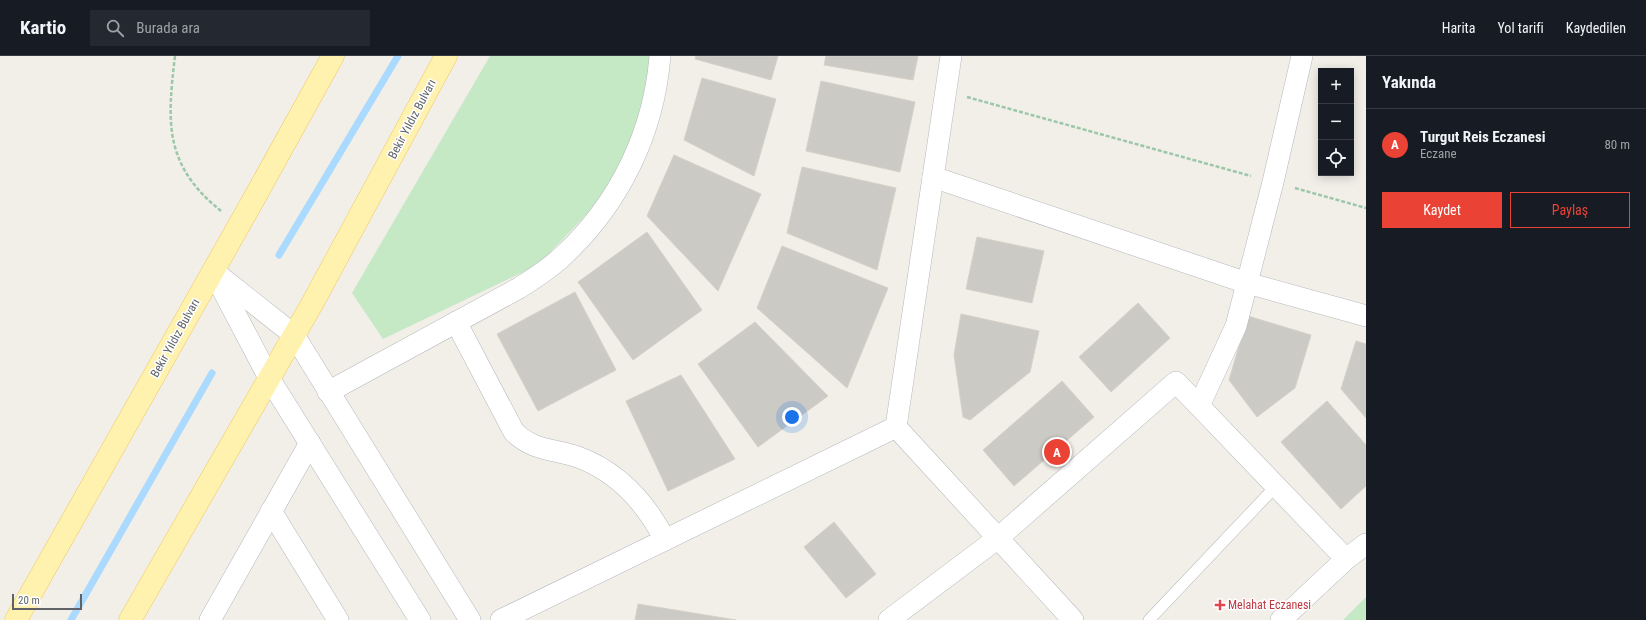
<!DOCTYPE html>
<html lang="tr">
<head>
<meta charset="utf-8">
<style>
	body { margin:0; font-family:"Roboto Condensed",sans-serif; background:#242831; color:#f1f3f6 }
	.controls { position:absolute; right:12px; top:12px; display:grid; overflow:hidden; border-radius:0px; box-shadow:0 2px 10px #0003 }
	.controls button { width:36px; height:36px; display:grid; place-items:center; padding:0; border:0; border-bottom:1px solid #363941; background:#171b24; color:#f1f3f6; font:20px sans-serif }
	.scale { position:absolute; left:12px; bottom:10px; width:70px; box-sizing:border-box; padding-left:4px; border:2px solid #5f6368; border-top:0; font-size:11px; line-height:14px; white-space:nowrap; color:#5f6368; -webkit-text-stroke:3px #fff; paint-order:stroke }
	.you { position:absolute; left:792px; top:361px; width:14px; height:14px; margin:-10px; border:3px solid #fff; border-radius:50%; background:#1a73e8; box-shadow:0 0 0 6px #1a73e833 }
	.badge { display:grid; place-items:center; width:26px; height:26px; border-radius:50%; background:#ea4335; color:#fff; font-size:13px; font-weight:700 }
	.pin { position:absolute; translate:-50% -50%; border:2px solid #fff; box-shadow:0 1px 4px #0006 }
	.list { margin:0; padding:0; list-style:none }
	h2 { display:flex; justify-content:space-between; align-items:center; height:52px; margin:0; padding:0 16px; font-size:17px }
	h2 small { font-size:13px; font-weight:400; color:#9ea1a6 }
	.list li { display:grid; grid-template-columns:26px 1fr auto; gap:12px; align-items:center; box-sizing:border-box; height:72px; padding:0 16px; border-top:1px solid #363941 }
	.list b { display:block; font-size:15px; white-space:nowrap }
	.list p { margin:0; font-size:13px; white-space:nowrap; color:#9ea1a6 }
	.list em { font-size:13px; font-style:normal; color:#9ea1a6 }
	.actions { display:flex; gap:8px; padding:12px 16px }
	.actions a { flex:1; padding:9px 0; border:1px solid #ea4335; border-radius:0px; text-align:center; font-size:14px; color:#ea4335 }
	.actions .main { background:#ea4335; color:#fff }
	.icon { flex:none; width:22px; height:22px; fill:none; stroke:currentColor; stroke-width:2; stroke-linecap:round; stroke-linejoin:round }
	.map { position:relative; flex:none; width:1366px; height:564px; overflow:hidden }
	header { display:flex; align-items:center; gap:24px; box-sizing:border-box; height:56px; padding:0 20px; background:#171b24; border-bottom:1px solid #363941 }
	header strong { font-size:19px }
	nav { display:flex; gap:22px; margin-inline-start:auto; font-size:14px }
	.search { width:280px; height:36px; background:#242831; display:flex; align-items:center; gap:10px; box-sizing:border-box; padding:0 14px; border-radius:0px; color:#9ea1a6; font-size:15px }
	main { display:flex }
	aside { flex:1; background:#171b24 }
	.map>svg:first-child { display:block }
	.green { fill:#c5e8c5 }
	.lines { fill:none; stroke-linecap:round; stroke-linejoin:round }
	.stream { stroke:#aadaff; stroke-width:7 }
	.building { fill:#cccac5; stroke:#d6d1c6 }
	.service-casing { stroke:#b5b8bc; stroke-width:12 }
	.minor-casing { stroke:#b5b8bc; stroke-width:22 }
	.primary-casing { stroke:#f2c960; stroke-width:23 }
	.path { stroke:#9cc7a9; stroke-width:2.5; stroke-dasharray:4 2; stroke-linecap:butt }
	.service { stroke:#fff; stroke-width:11 }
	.minor { stroke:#fff; stroke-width:21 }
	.primary { stroke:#fff2af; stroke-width:22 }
	.health-dot { fill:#e0444e; stroke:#fff; stroke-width:1.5 }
	.labels { text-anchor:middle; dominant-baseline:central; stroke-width:3; stroke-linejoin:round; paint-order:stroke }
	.street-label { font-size:12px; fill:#5f6368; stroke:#fff }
	.health-label { font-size:12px; fill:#be3a42; stroke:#fff; text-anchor:start }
</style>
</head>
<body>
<header>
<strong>Kartio</strong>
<div class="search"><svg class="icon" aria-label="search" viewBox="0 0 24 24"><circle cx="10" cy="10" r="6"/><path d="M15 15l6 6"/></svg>Burada ara</div>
<nav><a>Harita</a><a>Yol tarifi</a><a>Kaydedilen</a></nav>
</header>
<main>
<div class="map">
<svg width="1366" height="564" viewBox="0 0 1366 564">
	<rect width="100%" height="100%" fill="#f1efe8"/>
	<g class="green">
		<path d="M 490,0 L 669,0 L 607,137 L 538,209 L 383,283 L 352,237 Z"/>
		<path d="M 1366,541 L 1366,564 L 1343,564 Z"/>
	</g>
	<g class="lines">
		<g class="stream">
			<path d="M 279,199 L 398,0"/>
			<path d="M 71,564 L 212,317"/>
		</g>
	</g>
	<g class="building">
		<path d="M 696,0 L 778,0 L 771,24 L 695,3 Z"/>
		<path d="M 826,0 L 918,0 L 913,24 L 824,9 Z"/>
		<path d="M 702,22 L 776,43 L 754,120 L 684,84 Z"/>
		<path d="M 821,25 L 915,46 L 900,116 L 806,95 Z"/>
		<path d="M 674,99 L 761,138 L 718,235 L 647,160 Z"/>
		<path d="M 802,111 L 896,132 L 877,214 L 787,177 Z"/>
		<path d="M 647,176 L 702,254 L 633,304 L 578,226 Z"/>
		<path d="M 977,181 L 1044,195 L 1032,247 L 966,233 Z"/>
		<path d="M 782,190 L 888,232 L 847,332 L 757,252 Z"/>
		<path d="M 575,236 L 616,314 L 538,355 L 497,278 Z"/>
		<path d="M 1138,247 L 1170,282 L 1111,336 L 1079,301 Z"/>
		<path d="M 961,258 L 1039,275 L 1030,316 L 970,364 L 963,361 L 954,299 Z"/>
		<path d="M 1248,260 L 1311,279 L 1295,332 L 1257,361 L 1229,324 Z"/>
		<path d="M 755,266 L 828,340 L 758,391 L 698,308 Z"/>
		<path d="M 1356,285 L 1366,288 L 1366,362 L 1341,333 Z"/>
		<path d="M 681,319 L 735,403 L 668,435 L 626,345 Z"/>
		<path d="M 1062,325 L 1094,361 L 1014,430 L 983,394 Z"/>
		<path d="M 1327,345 L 1366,389 L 1366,430 L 1341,453 L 1281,386 Z"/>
		<path d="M 834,466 L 876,518 L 846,542 L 804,491 Z"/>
		<path d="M 638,548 L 736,564 L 635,564 Z"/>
	</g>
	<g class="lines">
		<g class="service-casing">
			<path id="service" d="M 1149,564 L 1276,430"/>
		</g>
		<g class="minor-casing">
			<g id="minor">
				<path d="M 933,121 L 1247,227 L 1366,260"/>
				<path d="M 213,215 L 294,279 L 470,564"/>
				<path d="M 217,223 L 269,322 L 420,564"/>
				<path d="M 456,266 L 514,376 C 533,395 555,393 578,401 C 618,416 646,447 665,484"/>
				<path d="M 328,336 L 519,232 C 535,222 552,211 565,198 C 620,146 654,76 660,0"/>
				<path d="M 1199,350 L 1236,270 L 1273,126 L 1302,0"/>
				<path d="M 896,371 L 951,0"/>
				<path d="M 896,371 L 1073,564"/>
				<path d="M 271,455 L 338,564"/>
				<path d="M 210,564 L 310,387"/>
				<path d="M 501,564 L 896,371"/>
				<path d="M 889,564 L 998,482 L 1176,326 L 1346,503"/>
				<path d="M 1281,564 L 1346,503 L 1366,488"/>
			</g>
		</g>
		<g class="primary-casing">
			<g id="primary">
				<path d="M 16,564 L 251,148 L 333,0"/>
				<path d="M 130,564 L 312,248 L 446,0"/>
			</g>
		</g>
		<g class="path">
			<path d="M 175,0 C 167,67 164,109 221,155"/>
			<path d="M 967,41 L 1251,120"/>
			<path d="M 1295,132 L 1366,152"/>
		</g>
		<use href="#service" class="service"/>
		<use href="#minor" class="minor"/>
		<use href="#primary" class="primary"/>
	</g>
	<path class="health-dot" d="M1218 543h4v4h4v4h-4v4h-4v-4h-4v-4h4z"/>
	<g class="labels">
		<g class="street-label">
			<text transform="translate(412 63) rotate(-62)">Bekir Yıldız Bulvarı</text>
			<text transform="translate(175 282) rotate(-61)">Bekir Yıldız Bulvarı</text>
		</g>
		<g class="health-label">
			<text x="1228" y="549">Melahat Eczanesi</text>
		</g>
	</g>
</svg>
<div class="controls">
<button>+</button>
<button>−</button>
<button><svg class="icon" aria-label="locate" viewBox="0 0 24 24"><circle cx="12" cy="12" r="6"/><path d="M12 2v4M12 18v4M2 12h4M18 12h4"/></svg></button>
</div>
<div class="scale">20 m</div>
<div class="you"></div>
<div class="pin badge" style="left:1057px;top:396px">A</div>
</div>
<aside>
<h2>Yakında<small></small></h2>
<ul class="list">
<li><span class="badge">A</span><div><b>Turgut Reis Eczanesi</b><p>Eczane</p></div><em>80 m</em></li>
</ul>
<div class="actions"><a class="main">Kaydet</a><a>Paylaş</a></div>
</aside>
</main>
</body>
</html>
